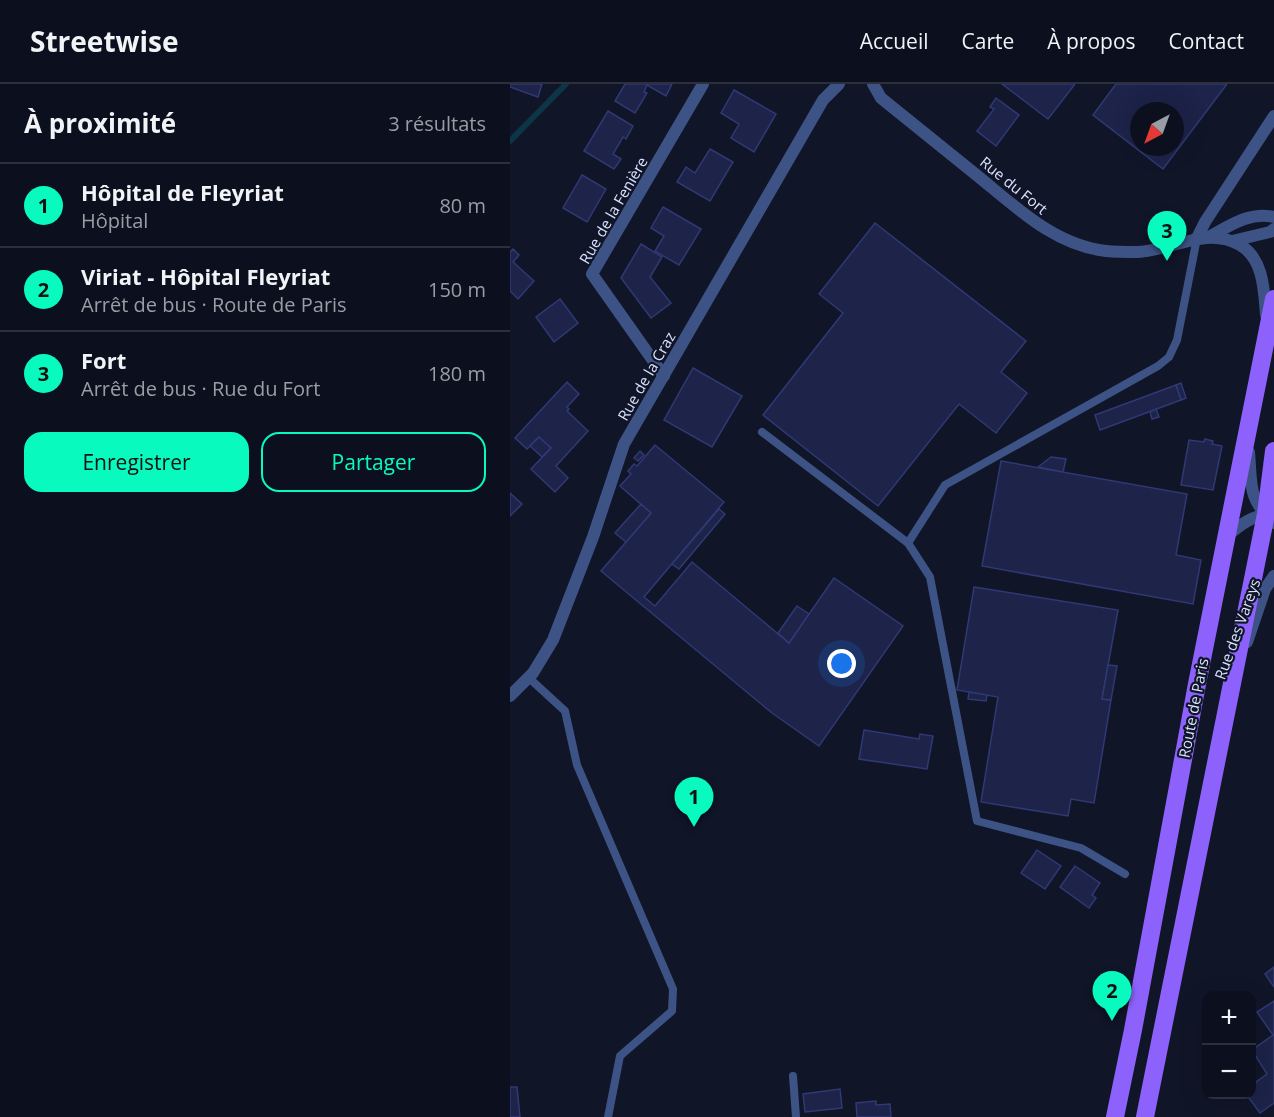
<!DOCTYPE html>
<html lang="fr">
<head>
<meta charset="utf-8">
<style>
	body { margin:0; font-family:"Open Sans",sans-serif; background:#151927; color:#f1f3f6 }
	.controls { position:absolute; right:18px; bottom:18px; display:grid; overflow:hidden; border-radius:12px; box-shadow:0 6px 24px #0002 }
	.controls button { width:54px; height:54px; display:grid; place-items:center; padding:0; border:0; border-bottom:2px solid #2c303c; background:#0c101e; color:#f1f3f6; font:30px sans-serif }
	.compass { position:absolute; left:620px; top:18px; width:54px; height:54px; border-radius:50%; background:#0c101e; box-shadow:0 6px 24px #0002; rotate:221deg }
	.you { position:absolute; left:332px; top:580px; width:21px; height:21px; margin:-15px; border:4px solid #fff; border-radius:50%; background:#1a73e8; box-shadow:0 0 0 9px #1a73e833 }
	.badge { display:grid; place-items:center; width:39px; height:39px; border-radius:50%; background:#08fabf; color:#111; font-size:20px; font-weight:700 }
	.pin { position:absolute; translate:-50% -50px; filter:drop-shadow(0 2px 3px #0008) }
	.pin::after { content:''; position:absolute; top:32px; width:21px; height:18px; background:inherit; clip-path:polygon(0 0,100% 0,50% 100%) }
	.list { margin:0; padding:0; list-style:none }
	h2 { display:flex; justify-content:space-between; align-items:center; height:78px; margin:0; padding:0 24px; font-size:26px }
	h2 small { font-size:20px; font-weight:400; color:#9a9da4 }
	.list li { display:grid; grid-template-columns:39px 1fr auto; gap:18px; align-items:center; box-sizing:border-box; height:84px; padding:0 24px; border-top:2px solid #2c303c }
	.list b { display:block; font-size:22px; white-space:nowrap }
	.list p { margin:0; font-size:20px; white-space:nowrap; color:#9a9da4 }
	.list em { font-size:20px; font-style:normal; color:#9a9da4 }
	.actions { display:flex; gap:12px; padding:18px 24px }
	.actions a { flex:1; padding:14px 0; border:2px solid #08fabf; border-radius:18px; text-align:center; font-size:21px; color:#08fabf }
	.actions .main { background:#08fabf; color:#111 }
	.map { position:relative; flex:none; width:764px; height:1033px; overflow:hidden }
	header { display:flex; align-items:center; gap:36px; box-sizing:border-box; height:84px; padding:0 30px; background:#0c101e; border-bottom:2px solid #2c303c }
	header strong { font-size:28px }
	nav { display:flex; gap:33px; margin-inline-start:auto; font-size:21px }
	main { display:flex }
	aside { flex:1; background:#0c101e }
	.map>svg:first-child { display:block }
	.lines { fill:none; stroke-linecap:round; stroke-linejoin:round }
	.stream { stroke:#0c3546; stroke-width:6 }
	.building { fill:#1d2349; stroke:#2f3974; stroke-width:1.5; fill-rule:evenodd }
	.service { stroke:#3d5386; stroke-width:8 }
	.minor { stroke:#3d5386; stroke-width:12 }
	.primary { stroke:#8d62fc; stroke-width:18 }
	.labels { text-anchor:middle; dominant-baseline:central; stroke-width:4.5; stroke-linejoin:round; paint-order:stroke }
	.street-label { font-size:15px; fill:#d8e1fe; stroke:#101528 }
</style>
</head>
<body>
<header>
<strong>Streetwise</strong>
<nav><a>Accueil</a><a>Carte</a><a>À propos</a><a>Contact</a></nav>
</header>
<main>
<aside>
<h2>À proximité<small>3 résultats</small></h2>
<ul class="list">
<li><span class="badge">1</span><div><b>Hôpital de Fleyriat</b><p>Hôpital</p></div><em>80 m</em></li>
<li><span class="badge">2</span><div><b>Viriat - Hôpital Fleyriat</b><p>Arrêt de bus · Route de Paris</p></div><em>150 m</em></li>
<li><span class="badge">3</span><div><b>Fort</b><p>Arrêt de bus · Rue du Fort</p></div><em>180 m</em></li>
</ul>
<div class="actions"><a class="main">Enregistrer</a><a>Partager</a></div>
</aside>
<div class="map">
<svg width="764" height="1033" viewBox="0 0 764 1033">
	<rect width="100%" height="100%" fill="#101528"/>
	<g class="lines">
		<path class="stream" d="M 0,57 L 56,0"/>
	</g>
	<g class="building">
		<path d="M 0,0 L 32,0 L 28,13 L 0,3 Z"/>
		<path d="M 115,0 L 162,0 L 156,12 L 137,1 L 134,8 L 137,9 L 125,29 L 105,17 Z"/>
		<path d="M 492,0 L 565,0 L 538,35 Z"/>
		<path d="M 606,0 L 717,0 L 653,85 L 583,31 ZM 629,27 L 665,27 L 665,63 L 629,63 Z"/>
		<path d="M 224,6 L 266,30 L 244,68 L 221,54 L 229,40 L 211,29 Z"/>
		<path d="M 486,14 L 509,31 L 486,62 L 467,47 L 484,25 L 480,23 Z"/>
		<path d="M 98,27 L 123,42 L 116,55 L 113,53 L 103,70 L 111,75 L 104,85 L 74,67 Z"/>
		<path d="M 200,65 L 223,78 L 200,117 L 167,98 L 176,83 L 185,89 Z"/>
		<path d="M 72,91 L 96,105 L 77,138 L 53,124 Z"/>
		<path d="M 153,123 L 191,145 L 169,181 L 145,167 L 154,152 L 141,144 Z"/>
		<path d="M 365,139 L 516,257 L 491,288 L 517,309 L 486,349 L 449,320 L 368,422 L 253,331 L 333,229 L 309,210 Z"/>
		<path d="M 131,160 L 152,173 L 140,193 L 161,219 L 141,234 L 111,194 Z"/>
		<path d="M 3,165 L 9,171 L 3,178 L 24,197 L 8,215 L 0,207 L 0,168 Z"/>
		<path d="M 50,215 L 68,239 L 44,258 L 26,233 Z"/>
		<path d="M 183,284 L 232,312 L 202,363 L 154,336 Z"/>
		<path d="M 57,298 L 69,310 L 57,323 L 59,325 L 57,327 L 78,347 L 46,382 L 58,394 L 45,408 L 21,385 L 41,364 L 29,353 L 17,365 L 5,354 Z"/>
		<path d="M 671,299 L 676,314 L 671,316 L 666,301 Z"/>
		<path d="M 666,301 L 671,316 L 590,346 L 585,331 Z"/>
		<path d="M 646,325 L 649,333 L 642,335 L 640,328 Z"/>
		<path d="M 29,353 L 41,364 L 32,373 L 20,362 Z"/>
		<path d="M 695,355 L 703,357 L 702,360 L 712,362 L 703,406 L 671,401 L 679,356 L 694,358 Z"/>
		<path d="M 145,361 L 214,418 L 134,513 L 145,522 L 182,478 L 279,559 L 324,494 L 393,542 L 309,662 L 262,629 L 91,487 L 141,429 L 110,402 L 121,390 L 118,387 L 124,380 L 127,382 Z"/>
		<path d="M 130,367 L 134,371 L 128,377 L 124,374 Z"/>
		<path d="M 541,373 L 556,375 L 553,388 L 528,383 Z"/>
		<path d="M 491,377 L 677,410 L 666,471 L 691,476 L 683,520 L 472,482 Z"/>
		<path d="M 0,409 L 12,420 L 0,432 Z"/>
		<path d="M 131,420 L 141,429 L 116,458 L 105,449 Z"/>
		<path d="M 209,425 L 215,430 L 169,485 L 162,480 Z"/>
		<path d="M 464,503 L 608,526 L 592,615 L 601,616 L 584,719 L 561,715 L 558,732 L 471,718 L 488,613 L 447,606 Z"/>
		<path d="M 287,522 L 299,530 L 279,559 L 268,549 Z"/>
		<path d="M 598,581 L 607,582 L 601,616 L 592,615 Z"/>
		<path d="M 459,608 L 477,611 L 476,617 L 458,615 Z"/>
		<path d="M 354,646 L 409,655 L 410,650 L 423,652 L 417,685 L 349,675 Z"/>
		<path d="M 527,766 L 551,782 L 535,805 L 511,789 Z"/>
		<path d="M 565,782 L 590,799 L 582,811 L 586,814 L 579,824 L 550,803 Z"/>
		<path d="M 764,883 L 764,903 L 755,890 Z"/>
		<path d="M 764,917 L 764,1019 L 750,1029 L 736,1010 L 742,1010 L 742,1001 L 757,990 L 742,966 L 763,951 L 747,928 Z"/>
		<path d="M 0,1003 L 7,1003 L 10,1033 L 0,1033 Z"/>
		<path d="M 330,1005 L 332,1024 L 295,1028 L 293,1010 Z"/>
		<path d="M 366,1017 L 366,1021 L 380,1020 L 381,1033 L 347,1033 L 346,1019 Z"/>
	</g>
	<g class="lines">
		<g class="service">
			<path d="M 252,348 L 398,459"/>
			<path d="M 19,594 L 55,627 L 67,681 L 163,905 L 162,927 L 110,972 L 98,1033"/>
			<path d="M 615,790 L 571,764 L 467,737 L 420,493 L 398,459 L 435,401 L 648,282 L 659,273 L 667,256 L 687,154"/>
			<path d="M 283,992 L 286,1033"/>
		</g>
		<g class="minor">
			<path d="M 363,0 L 371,14 C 402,39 433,64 464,89 C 504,121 543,161 596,167 C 606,168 618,168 628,168 C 662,166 697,142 730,161 C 754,175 754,207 756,231"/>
			<path d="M 699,153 C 719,142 740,127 764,133"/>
			<path d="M 687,154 L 695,138 L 764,32"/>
			<path d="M 722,157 L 760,148 L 764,145"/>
			<path d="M 154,292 L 82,190 L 193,0"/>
			<path d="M 739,368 C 742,401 737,414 764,439"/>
			<path d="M 717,452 C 730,441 743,431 760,430"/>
			<path d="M 737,558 L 755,505 L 764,492"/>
			<path d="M 0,612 L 23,589 L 43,556 L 83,453 L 114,360 L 313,16 L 329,0"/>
		</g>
		<g class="primary">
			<path d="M 605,1033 L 623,946 L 687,600 L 764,215"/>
			<path d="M 635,1033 L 756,430 L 764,367"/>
		</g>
	</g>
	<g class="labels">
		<g class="street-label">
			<text transform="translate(504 101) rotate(39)">Rue du Fort</text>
			<text transform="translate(103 126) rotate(-60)">Rue de la Fenière</text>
			<text transform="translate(136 292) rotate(-60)">Rue de la Craz</text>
			<text transform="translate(727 545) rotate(-70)">Rue des Vareys</text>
			<text transform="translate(683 624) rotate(-79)">Route de Paris</text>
		</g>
	</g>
</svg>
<div class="controls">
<button>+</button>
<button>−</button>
</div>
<svg class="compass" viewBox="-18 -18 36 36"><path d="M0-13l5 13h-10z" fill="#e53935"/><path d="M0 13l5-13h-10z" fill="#9a9da4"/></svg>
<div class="you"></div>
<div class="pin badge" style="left:184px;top:743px">1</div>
<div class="pin badge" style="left:602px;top:937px">2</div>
<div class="pin badge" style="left:657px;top:177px">3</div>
</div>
</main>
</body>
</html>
